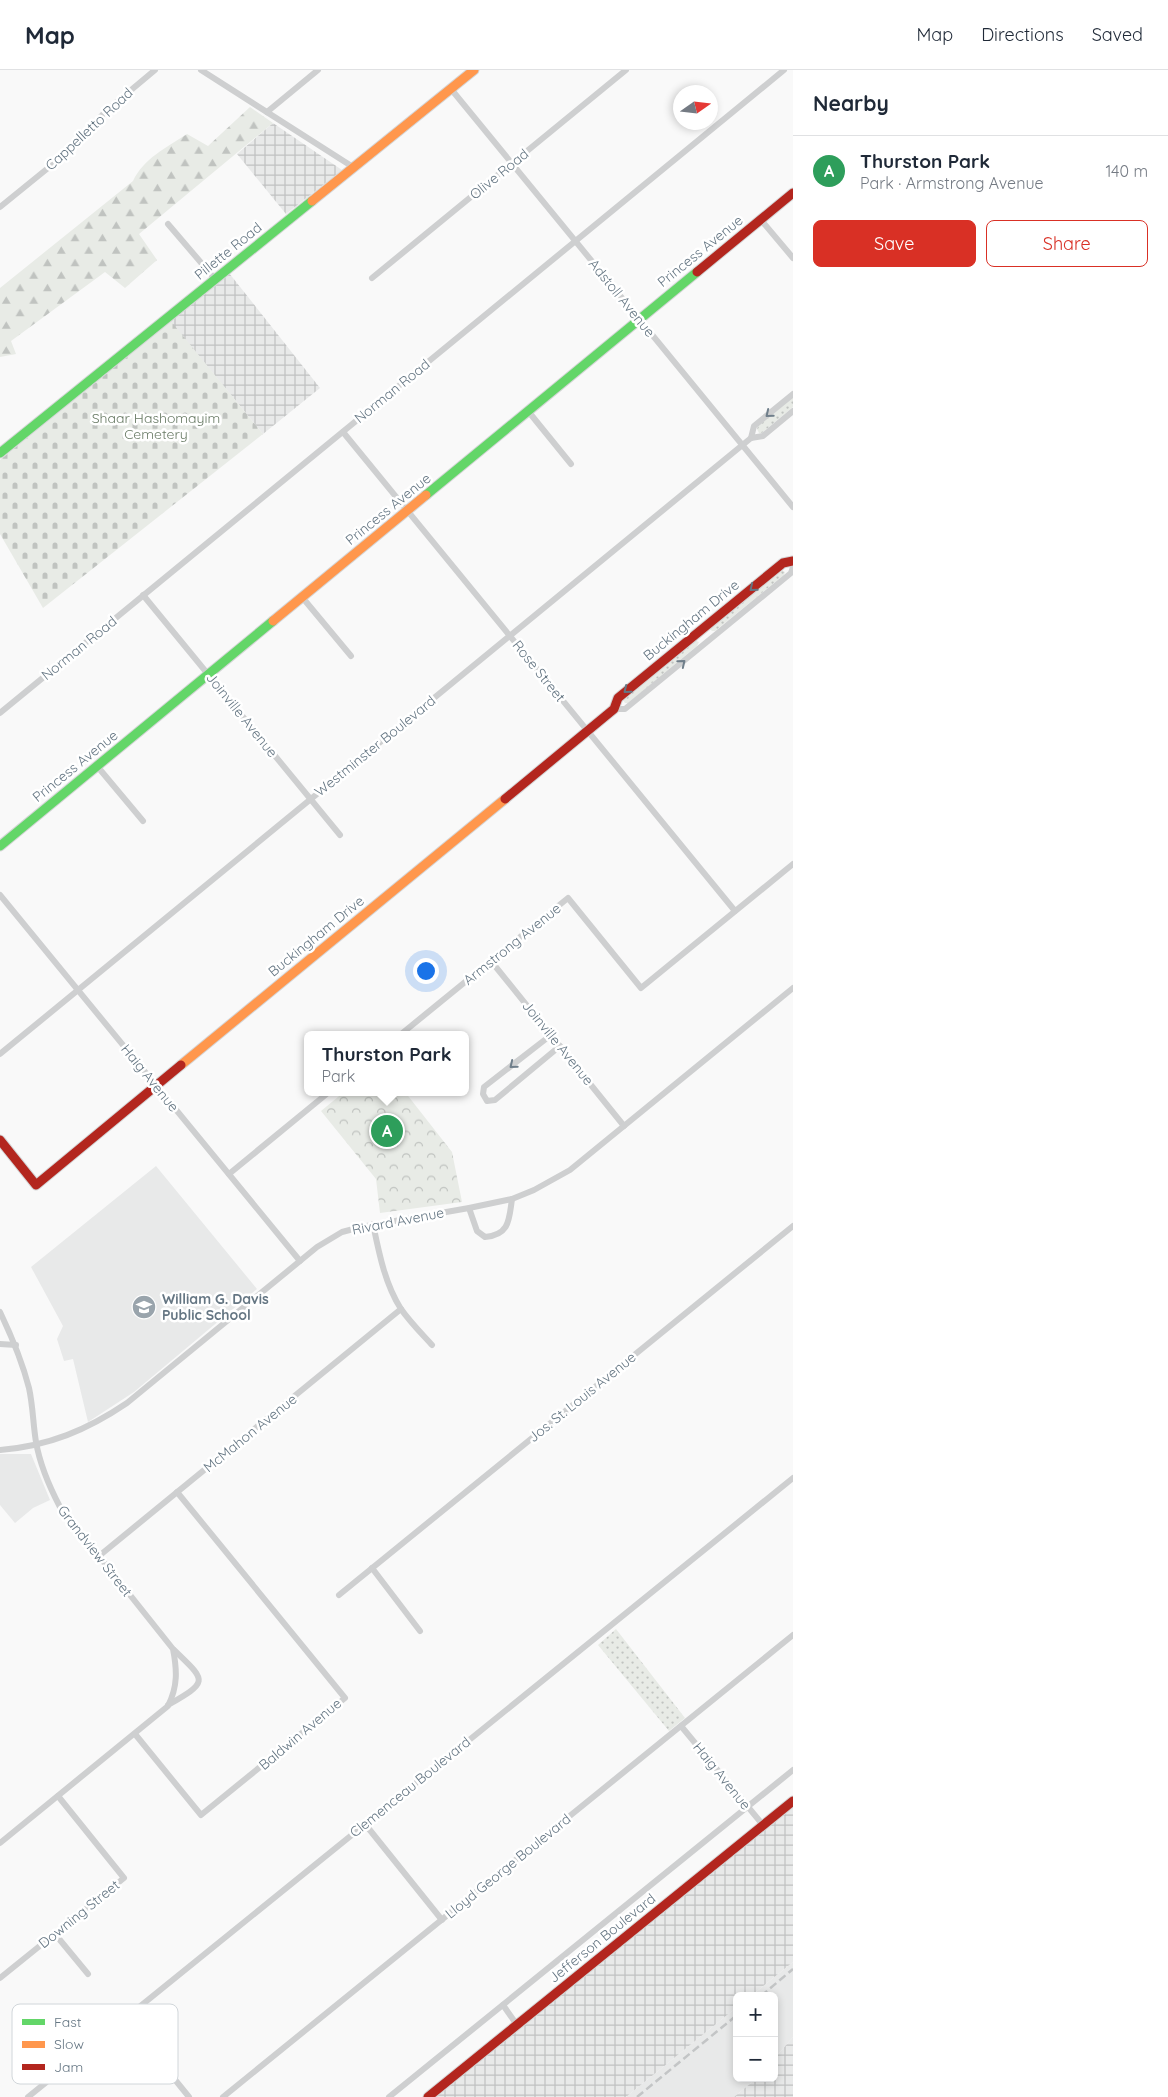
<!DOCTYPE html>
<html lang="en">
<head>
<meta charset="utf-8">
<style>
	body { margin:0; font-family:Quicksand,sans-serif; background:#f2f2f3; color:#1f2937 }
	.controls { position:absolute; right:15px; bottom:15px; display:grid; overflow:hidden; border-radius:8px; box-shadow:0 2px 8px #0003 }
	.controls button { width:45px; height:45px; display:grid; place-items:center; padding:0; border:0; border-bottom:1px solid #e0e1e3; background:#fff; color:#1f2937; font:25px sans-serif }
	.compass { position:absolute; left:673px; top:15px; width:45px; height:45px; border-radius:50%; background:#fff; box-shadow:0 2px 8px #0003; rotate:76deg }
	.you { position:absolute; left:425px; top:900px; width:18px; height:18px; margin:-12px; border:4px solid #fff; border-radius:50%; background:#1a73e8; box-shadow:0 0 0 8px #1a73e833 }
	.badge { display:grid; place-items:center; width:32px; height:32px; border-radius:50%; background:#d93025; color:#fff; font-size:16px; font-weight:700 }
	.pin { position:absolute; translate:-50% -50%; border:2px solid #fff; box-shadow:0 1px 5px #0006 }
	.popup { position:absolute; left:304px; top:961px; width:165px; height:65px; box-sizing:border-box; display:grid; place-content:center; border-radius:8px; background:#fff; filter:drop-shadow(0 1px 4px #0005); font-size:16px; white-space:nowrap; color:#747a83 }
	.popup b { font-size:19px; color:#1f2937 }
	.popup::after { content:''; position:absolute; left:50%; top:100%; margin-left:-10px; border:10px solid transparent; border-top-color:#fff }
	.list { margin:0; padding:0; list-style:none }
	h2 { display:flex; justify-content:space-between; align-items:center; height:65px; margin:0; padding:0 20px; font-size:21px }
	h2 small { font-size:16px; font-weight:400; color:#747a83 }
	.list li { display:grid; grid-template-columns:32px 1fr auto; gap:15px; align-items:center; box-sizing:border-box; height:70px; padding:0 20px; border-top:1px solid #e0e1e3 }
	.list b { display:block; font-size:19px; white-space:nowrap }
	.list p { margin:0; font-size:16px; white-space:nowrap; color:#747a83 }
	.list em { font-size:16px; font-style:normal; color:#747a83 }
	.actions { display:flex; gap:10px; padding:15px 20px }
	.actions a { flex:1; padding:11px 0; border:1px solid #d93025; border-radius:8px; text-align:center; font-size:18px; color:#d93025 }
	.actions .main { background:#d93025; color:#fff }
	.map { position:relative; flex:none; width:793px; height:2027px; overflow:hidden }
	header { display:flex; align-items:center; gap:30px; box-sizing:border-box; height:70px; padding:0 25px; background:#fff; border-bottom:1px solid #e0e1e3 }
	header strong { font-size:24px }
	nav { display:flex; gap:28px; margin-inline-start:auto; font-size:18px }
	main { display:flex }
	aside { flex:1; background:#fff }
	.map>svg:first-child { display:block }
	.built { fill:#e8e9e9 }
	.industrial { fill:url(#industrial-grid) }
	.grass { fill:url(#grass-dots) }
	.forest { fill:url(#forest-firs) }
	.cemetery { fill:url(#cemetery-stones) }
	.park { fill:url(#park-crowns) }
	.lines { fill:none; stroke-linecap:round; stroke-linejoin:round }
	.fast-casing { stroke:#d5d6d7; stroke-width:11 }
	.slow-casing { stroke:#d5d6d7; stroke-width:11 }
	.jam-casing { stroke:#d5d6d7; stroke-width:11 }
	.street { stroke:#cecfd0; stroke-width:6 }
	.fast { stroke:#63d668; stroke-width:9 }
	.slow { stroke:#ff974d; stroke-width:9 }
	.jam { stroke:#b3261e; stroke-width:9 }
	.rail { stroke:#c3c5c6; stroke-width:2.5; stroke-dasharray:8 4; stroke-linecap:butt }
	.oneway { stroke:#707f8b }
	.oneway2 { stroke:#657683 }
	.labels { text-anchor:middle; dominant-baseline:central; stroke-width:5; stroke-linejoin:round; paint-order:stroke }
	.street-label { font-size:14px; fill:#657683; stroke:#fff }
	.park-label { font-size:14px; fill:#687a64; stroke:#fff }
	.poi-label { font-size:14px; font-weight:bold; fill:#657683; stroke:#fff; text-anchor:start }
	.key { fill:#fff; stroke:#d1d6da; stroke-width:1 }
	.key-label { font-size:14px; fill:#657683 }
</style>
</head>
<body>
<header>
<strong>Map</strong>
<nav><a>Map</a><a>Directions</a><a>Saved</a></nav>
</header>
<main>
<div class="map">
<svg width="793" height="2027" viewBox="0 0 793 2027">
	<defs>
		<pattern id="industrial-grid" width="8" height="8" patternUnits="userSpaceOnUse" patternTransform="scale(1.25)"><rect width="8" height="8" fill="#e8e9e9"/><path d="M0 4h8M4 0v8" fill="none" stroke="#c0c1c2"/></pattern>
		<pattern id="grass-dots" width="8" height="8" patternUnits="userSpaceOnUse" patternTransform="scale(1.25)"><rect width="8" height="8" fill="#e8ebe6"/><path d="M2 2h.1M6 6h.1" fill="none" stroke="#c0c3c0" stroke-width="1.8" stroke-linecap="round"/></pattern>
		<pattern id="forest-firs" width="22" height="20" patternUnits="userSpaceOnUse" patternTransform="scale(1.25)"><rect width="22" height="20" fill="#e8ebe6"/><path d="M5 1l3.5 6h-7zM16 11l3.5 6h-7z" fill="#c0c3c0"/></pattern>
		<pattern id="cemetery-stones" width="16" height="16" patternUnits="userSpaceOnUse" patternTransform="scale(1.25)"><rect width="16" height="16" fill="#e8ebe6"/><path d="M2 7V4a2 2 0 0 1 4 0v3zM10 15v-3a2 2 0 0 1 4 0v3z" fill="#c0c3c0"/></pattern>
		<pattern id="park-crowns" width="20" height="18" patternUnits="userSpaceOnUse" patternTransform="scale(1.25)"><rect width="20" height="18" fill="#e8ebe6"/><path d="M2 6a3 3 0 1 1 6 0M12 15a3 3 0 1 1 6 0" fill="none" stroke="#c0c3c0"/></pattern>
	</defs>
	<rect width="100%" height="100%" fill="#f9f9f9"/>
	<g class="built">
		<path d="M 156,1096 L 257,1219 L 134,1322 L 88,1352 L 73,1289 L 64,1291 L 57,1269 L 63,1256 L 31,1197 Z"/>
		<path d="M 31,1384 L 50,1430 L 33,1438 L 15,1453 L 0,1435 L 0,1384 Z"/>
		<path d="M 793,1892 L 793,1967 L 774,1989 L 774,1926 L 751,1926 Z"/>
		<path d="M 737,1937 L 737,2008 L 757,2008 L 734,2027 L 626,2027 Z"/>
	</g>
	<g class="industrial">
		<path d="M 273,53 L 342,100 L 286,144 L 237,84 Z"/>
		<path d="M 229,203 L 320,318 L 263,364 L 170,251 Z"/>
		<path d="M 793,1737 L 793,1892 L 751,1926 L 737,1926 L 737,1937 L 626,2027 L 435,2027 Z"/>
		<path d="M 793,1967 L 793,2027 L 734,2027 L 757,2008 L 774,2008 L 774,1989 Z"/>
	</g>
	<g class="grass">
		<path d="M 793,327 L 793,337 L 762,363 L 759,363 L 757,359 L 758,356 Z"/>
		<path d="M 780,499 L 785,502 L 784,505 L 715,561 L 712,561 L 710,559 L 711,556 Z"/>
		<path d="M 694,570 L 699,572 L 697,576 L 628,633 L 625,633 L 623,630 L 625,627 Z"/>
		<path d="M 616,1559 L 685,1648 L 669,1661 L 598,1575 Z"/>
	</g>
	<path class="forest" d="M 250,37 L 273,53 L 139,164 L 157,190 L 125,218 L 105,202 L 11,271 L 16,284 L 0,287 L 0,218 L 133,111 C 144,88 166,78 187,64 L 208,76 Z"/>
	<path class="cemetery" d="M 170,250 L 263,364 L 43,538 L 0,464 L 0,390 Z"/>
	<path class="park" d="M 344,1022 L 405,1022 L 452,1082 L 462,1132 L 380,1143 L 376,1109 L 321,1041 Z"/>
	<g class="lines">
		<g class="fast-casing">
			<g id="fast">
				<path d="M 0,383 L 312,131"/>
				<path d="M 426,425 L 697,202"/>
				<path d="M 0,776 L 273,551"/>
			</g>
		</g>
		<g class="slow-casing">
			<g id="slow">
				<path d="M 312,131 L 474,0"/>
				<path d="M 273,551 L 426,425"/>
				<path d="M 181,995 L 505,729"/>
			</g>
		</g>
		<g class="jam-casing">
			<g id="jam">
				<path d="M 697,202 L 793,123"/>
				<path d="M 505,729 L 614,639 L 618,628 L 783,493 L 793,491"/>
				<path d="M 0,1070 L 36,1115 L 181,995"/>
				<path d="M 428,2027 L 793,1731"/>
			</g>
		</g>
		<g class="street">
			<path d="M 201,0 L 353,97"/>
			<path d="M 451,19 L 793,437"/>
			<path d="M 267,42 L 318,0"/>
			<path d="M 0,137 L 69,81 L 106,41 L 155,0"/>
			<path d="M 761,150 L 793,188"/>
			<path d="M 168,154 L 215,209"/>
			<path d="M 372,208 L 626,0"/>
			<path d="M 528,341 L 571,394"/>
			<path d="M 343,362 L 735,841"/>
			<path d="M 751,368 L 754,356 L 793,324"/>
			<path d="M 143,525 L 340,765"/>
			<path d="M 302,527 L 351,586"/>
			<path d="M 614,639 L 625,639 L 791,503 L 793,497"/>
			<path d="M 0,643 L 784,0"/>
			<path d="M 97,696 L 143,751"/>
			<path d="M 0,825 L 300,1191"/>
			<path d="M 491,891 L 624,1056"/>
			<path d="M 400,965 L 568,828 L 641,918 L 793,794"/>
			<path d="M 551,965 L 484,1017 L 483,1024 L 487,1031 L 495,1030 L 560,976"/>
			<path d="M 0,984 L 751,368 L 763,366 L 793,341"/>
			<path d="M 229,1104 L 329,1022"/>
			<path d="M 469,1138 L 477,1161 L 485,1167 C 510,1165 509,1149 512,1129"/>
			<path d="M 373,1154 C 379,1183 385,1214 401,1239 C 410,1252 422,1264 432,1275"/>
			<path d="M 0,1242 C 12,1267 22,1291 29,1318 C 33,1336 33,1354 36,1372 C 40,1395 49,1416 60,1437 L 173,1579 C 177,1600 178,1616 168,1636 L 0,1773"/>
			<path d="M 0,1274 L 16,1275"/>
			<path d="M 0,1380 C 49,1376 87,1360 127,1333 L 317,1177 L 342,1162 L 361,1157 L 469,1138 L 512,1129 L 534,1120 L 570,1100 L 793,918"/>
			<path d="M 99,1486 L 401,1239"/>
			<path d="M 372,1498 L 420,1561"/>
			<path d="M 339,1525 L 793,1156"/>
			<path d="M 168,1635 C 210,1611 206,1611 174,1580"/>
			<path d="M 681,1656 L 763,1755"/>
			<path d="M 135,1664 L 201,1745 L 345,1628 L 177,1422"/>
			<path d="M 365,1754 L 442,1850"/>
			<path d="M 55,1864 L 88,1904"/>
			<path d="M 0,1908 L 124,1808 L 58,1726"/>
			<path d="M 503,1935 L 517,1955"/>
			<path d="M 125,1948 L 189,2027"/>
			<path d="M 28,2027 L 793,1408"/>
			<path d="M 223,2027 L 793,1565"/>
			<path d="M 389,2027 L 793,1700"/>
		</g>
		<use href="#fast" class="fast"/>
		<use href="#slow" class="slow"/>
		<use href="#jam" class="jam"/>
		<g class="rail">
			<path d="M 761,1926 L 793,1899"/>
			<path d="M 637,2027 L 737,1945"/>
		</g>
	</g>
	<defs><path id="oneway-chevron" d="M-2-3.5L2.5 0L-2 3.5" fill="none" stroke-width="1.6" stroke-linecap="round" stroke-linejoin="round" transform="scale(1.25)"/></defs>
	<g class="oneway">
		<use href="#oneway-chevron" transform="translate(769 344) rotate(141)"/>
		<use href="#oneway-chevron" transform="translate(682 593) rotate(-39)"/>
		<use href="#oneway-chevron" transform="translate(513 995) rotate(141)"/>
	</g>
	<g class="oneway2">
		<use href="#oneway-chevron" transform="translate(753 518) rotate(141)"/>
		<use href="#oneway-chevron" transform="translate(627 620) rotate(141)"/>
	</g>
	<defs>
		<g id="school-disc" transform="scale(1.25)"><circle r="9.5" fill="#99a4ac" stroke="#fff"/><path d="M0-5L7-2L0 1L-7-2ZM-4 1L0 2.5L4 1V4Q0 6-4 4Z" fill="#fff"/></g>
	</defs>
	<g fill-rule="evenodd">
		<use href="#school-disc" x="144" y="1237"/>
	</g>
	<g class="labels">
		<g class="street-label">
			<text transform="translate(89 59) rotate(-43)">Cappelletto Road</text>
			<text transform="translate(499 104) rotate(-39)">Olive Road</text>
			<text transform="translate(228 181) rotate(-39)">Pillette Road</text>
			<text transform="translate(700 181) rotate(-39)">Princess Avenue</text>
			<text transform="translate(622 228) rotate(51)">Adstoll Avenue</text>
			<text transform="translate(392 321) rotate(-39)">Norman Road</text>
			<text transform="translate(388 439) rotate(-39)">Princess Avenue</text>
			<text transform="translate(691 550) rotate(-39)">Buckingham Drive</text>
			<text transform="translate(79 578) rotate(-39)">Norman Road</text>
			<text transform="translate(539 601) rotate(51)">Rose Street</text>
			<text transform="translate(242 645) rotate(51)">Joinville Avenue</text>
			<text transform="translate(375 676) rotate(-39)">Westminster Boulevard</text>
			<text transform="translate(75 696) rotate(-39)">Princess Avenue</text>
			<text transform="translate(316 866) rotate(-39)">Buckingham Drive</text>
			<text transform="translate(512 874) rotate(-39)">Armstrong Avenue</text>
			<text transform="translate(558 973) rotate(51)">Joinville Avenue</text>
			<text transform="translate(150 1008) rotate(51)">Haig Avenue</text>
			<text transform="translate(398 1151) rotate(-11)">Rivard Avenue</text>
			<text transform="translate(582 1327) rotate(-39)">Jos. St. Louis Avenue</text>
			<text transform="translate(250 1363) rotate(-39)">McMahon Avenue</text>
			<text transform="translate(95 1481) rotate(52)">Grandview Street</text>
			<text transform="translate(300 1664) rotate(-40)">Baldwin Avenue</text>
			<text transform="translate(722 1706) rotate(51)">Haig Avenue</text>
			<text transform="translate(410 1717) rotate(-39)">Clemenceau Boulevard</text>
			<text transform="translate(508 1796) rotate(-39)">Lloyd George Boulevard</text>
			<text transform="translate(79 1844) rotate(-39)">Downing Street</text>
			<text transform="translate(602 1868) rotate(-39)">Jefferson Boulevard</text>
		</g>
		<g class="park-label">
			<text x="156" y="348">Shaar Hashomayim<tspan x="156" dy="16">Cemetery</tspan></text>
		</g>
		<g class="poi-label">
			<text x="162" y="1229">William G. Davis<tspan x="162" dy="16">Public School</tspan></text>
		</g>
	</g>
	<rect x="12" y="1934" width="166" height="80" rx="8" class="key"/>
	<rect x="22" y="1949" width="23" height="6" fill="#63d668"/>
	<rect x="22" y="1971" width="23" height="7" fill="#ff974d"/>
	<rect x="22" y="1994" width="23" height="6" fill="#b3261e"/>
	<g class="key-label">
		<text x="54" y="1957">Fast</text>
		<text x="54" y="1979">Slow</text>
		<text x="54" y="2002">Jam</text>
	</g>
</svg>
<div class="controls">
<button>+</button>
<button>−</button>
</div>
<svg class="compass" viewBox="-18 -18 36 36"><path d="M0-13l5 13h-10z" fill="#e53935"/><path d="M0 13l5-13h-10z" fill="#747a83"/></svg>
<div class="you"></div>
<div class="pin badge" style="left:387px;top:1061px;background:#2e9e5b">A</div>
<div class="popup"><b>Thurston Park</b>Park</div>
</div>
<aside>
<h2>Nearby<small></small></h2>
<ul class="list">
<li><span class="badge" style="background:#2e9e5b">A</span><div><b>Thurston Park</b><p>Park · Armstrong Avenue</p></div><em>140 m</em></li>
</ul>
<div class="actions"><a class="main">Save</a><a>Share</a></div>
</aside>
</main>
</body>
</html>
